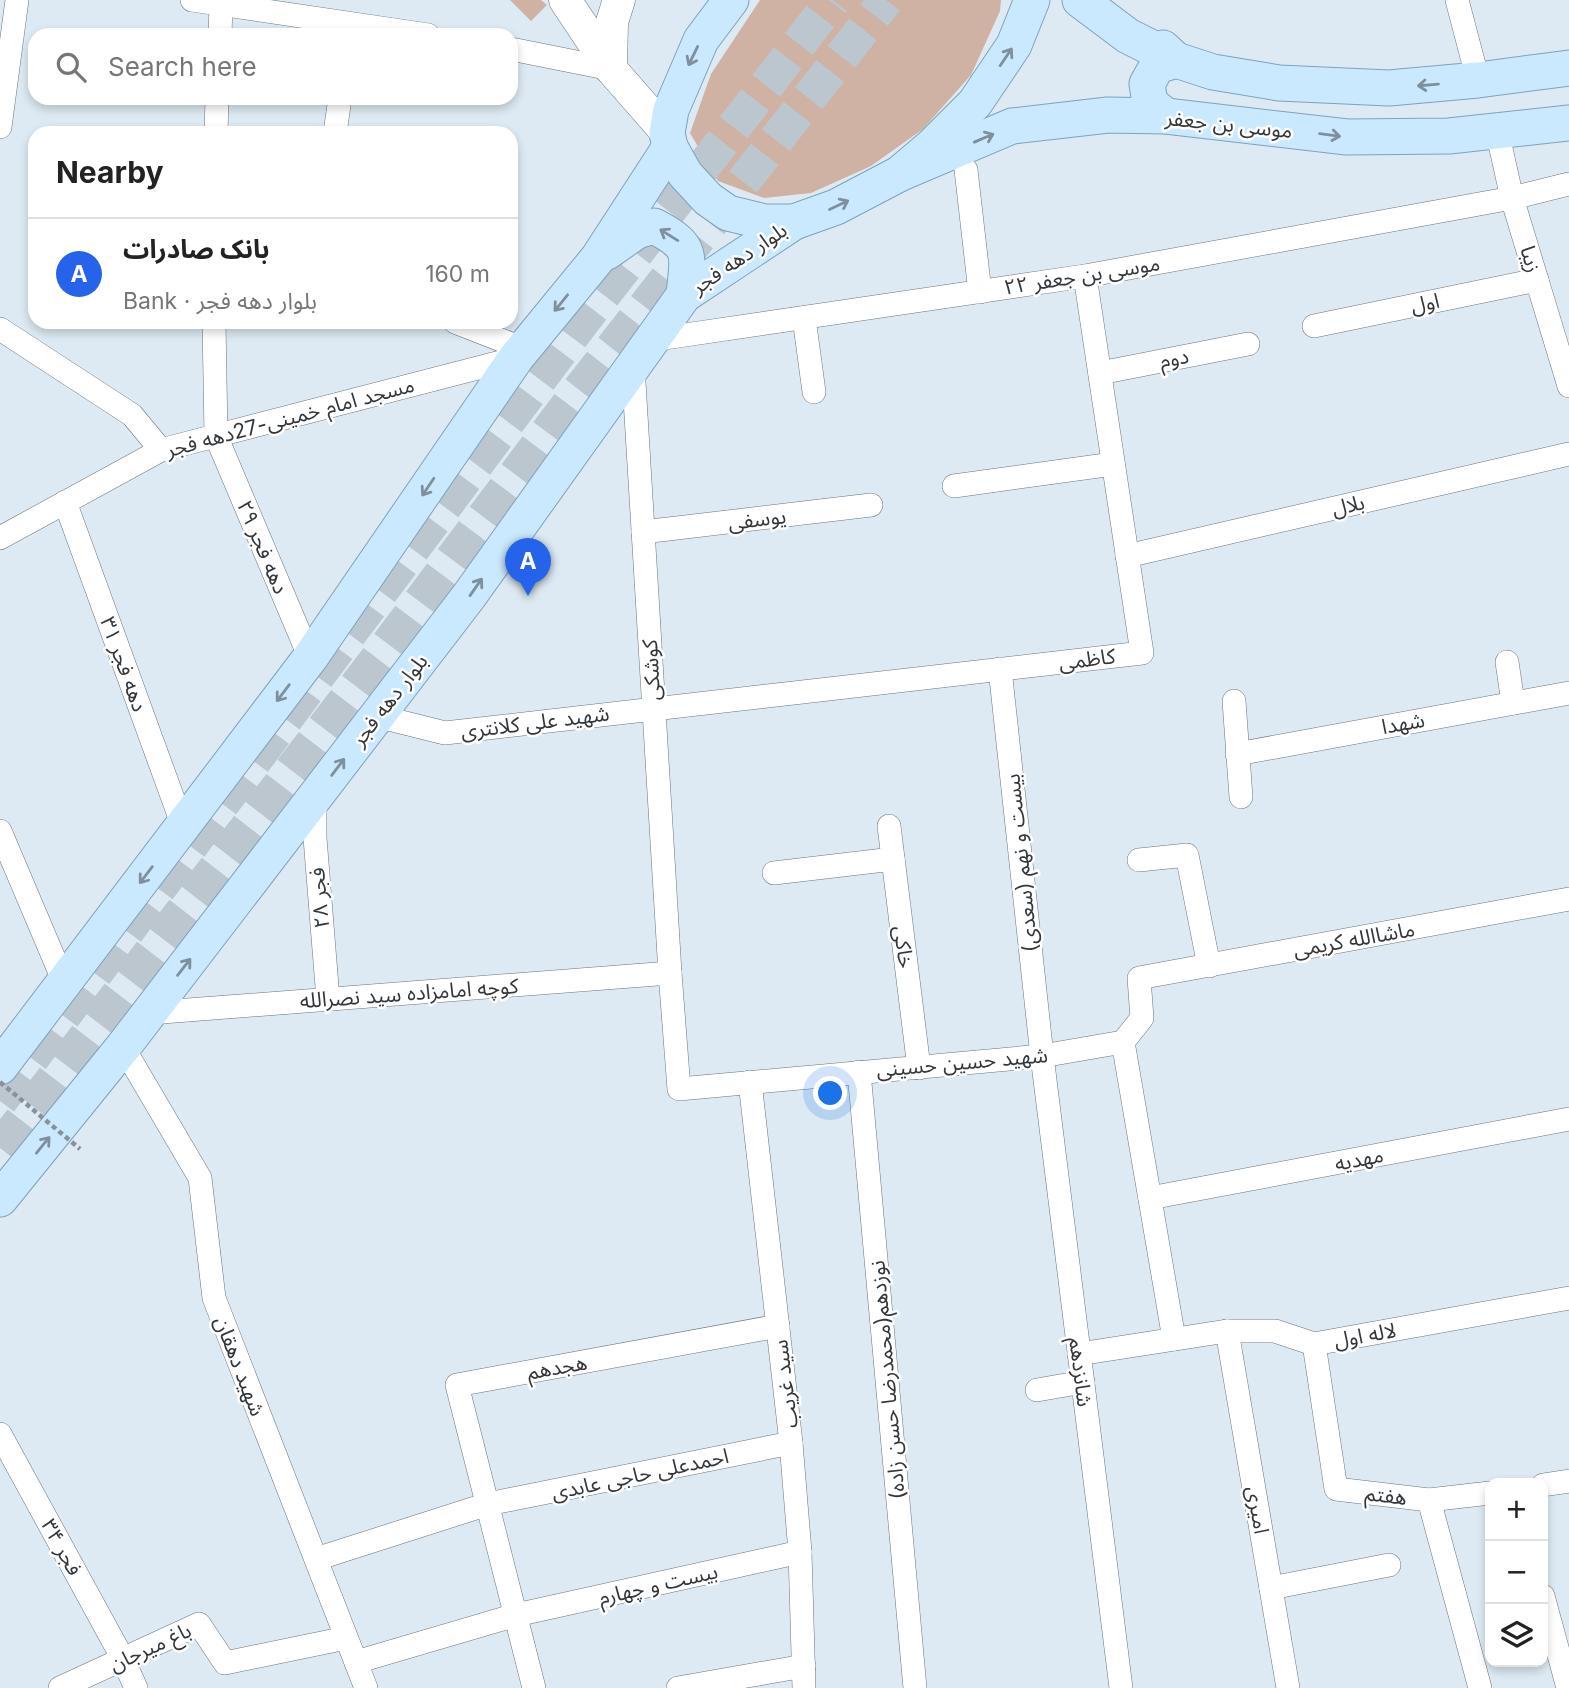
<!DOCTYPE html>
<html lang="en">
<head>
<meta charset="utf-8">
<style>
	body { margin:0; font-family:Inter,"Noto Sans Arabic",sans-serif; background:#f2f2f2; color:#222 }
	.controls { position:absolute; right:21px; bottom:21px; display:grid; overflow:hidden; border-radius:14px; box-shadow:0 4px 10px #0003 }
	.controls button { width:63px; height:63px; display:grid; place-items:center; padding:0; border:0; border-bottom:2px solid #e0e0e0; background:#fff; color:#222; font:35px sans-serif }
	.you { position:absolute; left:831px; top:1094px; width:24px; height:24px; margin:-18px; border:5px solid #fff; border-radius:50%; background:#1a73e8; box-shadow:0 0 0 10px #1a73e833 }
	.badge { display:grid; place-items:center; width:46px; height:46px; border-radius:50%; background:#2563eb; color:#fff; font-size:23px; font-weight:700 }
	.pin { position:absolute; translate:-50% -58px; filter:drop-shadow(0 2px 4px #0008) }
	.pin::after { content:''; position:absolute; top:37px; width:24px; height:21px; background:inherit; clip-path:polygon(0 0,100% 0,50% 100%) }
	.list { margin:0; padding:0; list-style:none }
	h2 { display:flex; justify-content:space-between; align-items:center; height:91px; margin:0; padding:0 28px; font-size:30px }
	h2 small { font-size:23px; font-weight:400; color:#767676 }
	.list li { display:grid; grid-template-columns:46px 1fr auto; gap:21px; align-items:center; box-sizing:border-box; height:112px; padding:0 28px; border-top:2px solid #e0e0e0 }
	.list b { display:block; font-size:26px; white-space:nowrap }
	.list p { margin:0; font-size:23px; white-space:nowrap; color:#767676 }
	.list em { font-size:23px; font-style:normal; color:#767676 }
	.icon { flex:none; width:38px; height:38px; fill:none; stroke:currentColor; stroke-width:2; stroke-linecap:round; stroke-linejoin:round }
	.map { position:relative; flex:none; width:1569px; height:1688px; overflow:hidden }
	.search { position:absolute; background:#fff; box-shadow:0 4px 10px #0003; left:28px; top:28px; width:490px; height:77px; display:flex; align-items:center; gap:18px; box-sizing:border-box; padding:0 24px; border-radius:21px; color:#767676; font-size:26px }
	.panel { position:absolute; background:#fff; box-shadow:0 4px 10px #0003; left:28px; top:126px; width:490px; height:203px; border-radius:21px }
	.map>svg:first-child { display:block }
	.green { fill:#d0b2a4 }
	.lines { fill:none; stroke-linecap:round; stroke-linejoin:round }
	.primary-tunnel { stroke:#bbc6ce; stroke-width:35; stroke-dasharray:35 18; stroke-linecap:butt }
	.street-casing { stroke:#6a757c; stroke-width:24 }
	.secondary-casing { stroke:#6a757c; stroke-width:33 }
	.primary-casing { stroke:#7ea2ba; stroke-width:37 }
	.street { stroke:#fff; stroke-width:23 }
	.secondary { stroke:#fff; stroke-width:32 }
	.primary { stroke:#cae9ff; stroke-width:35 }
	.path-bridge { stroke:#899299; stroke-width:4.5; stroke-dasharray:5 3.5; stroke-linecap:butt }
	.oneway { stroke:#7e909d }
	.labels { text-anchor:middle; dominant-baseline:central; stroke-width:5; stroke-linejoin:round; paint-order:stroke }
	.street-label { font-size:21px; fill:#33373b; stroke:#fff }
</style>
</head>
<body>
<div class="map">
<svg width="1569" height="1688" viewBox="0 0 1569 1688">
	<rect width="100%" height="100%" fill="#ddeaf3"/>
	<g class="green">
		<path d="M 510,0 L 541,0 L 547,5 L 531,21 Z"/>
		<path d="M 760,0 L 1001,0 L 1000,11 L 971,75 L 923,129 L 871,166 L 811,193 L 764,198 L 718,181 L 690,133 L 711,74 Z"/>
	</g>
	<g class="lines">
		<g class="primary-tunnel">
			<path d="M 0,1101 L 583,321 L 833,0"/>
			<path d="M 0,1148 L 378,658 L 577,393 L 886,0"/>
		</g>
		<g class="street-casing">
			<g id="street">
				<path d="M 192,0 L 428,35"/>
				<path d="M 1457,0 L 1478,80"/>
				<path d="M 220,35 L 221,5"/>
				<path d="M 511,49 L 611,69"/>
				<path d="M 0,127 L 17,0"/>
				<path d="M 1497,131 L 1512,198 L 1569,386"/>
				<path d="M 216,133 L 217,98"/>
				<path d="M 335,133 L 340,98"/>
				<path d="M 966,170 L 980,292"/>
				<path d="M 804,318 L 814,392"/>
				<path d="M 214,322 L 216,436 L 310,658"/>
				<path d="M 455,322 L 524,349"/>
				<path d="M 1314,326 L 1537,280"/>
				<path d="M 0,329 L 132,415 L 161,450"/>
				<path d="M 651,340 L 1085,276 L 1512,198 L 1569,184"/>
				<path d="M 633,366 L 670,973 L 679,1089 L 1042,1056 L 1123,1042 L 1142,1018 L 1139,978 L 1569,899"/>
				<path d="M 1100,373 L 1248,344"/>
				<path d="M 954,486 L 1113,464"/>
				<path d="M 65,502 L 183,826"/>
				<path d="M 643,532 L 871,505"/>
				<path d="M 0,538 L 161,450 L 516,358"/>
				<path d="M 1127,556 L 1569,454"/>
				<path d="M 1507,662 L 1513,703"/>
				<path d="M 1000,669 L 1042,1056 L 1121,1688"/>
				<path d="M 1234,701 L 1241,797"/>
				<path d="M 377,716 L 445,733 L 1142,653 L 1085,276"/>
				<path d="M 1237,754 L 1569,693"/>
				<path d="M 315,797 L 315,838 L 328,999"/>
				<path d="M 889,826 L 919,1068"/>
				<path d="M 0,831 L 64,982"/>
				<path d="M 1139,860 L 1187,855 L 1209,966"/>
				<path d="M 774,873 L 893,859"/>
				<path d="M 149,1013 L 670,973"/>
				<path d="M 1123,1042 L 1174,1339"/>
				<path d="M 123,1047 L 200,1178 L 214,1298 L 366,1688"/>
				<path d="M 859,1072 L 915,1688"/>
				<path d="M 750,1082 L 791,1443 L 800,1552 L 804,1688"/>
				<path d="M 1150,1198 L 1569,1119"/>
				<path d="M 1227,1331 L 1288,1688"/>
				<path d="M 1314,1344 L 1336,1489 L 1429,1500 L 1480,1688"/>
				<path d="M 1079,1354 L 1227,1331 L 1275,1331 L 1314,1344 L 1569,1298"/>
				<path d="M 1037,1390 L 1083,1382"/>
				<path d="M 0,1434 L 123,1659 L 136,1688"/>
				<path d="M 1543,1485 L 1569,1481"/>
				<path d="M 1429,1500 L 1490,1493"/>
				<path d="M 316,1559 L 488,1504 L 791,1443"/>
				<path d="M 1271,1588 L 1389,1565"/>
				<path d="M 1543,1596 L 1568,1688"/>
				<path d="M 356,1662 L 516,1615 L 800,1552"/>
				<path d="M 60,1688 L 199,1624 L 225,1663 L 346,1638"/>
				<path d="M 534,1688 L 457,1385 L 778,1326"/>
				<path d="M 678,1688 L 804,1666"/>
			</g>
		</g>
		<g class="secondary-casing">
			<g id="secondary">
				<path d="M 565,0 L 611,69 L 667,133"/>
				<path d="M 611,69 L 612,22 L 619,0"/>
			</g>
		</g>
		<g class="primary-casing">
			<g id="primary">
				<path d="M 731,0 L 701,40 L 671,110 L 667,133 L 670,147 L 685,174 L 708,199 L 728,213 L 765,222 L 794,222 L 836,207 L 899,174 L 932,146 L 975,103 L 1014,45 L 1032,0"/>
				<path d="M 1080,0 L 1128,36 L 1176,60 L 1213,72 L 1279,83 L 1389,88 L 1478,80 L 1569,68"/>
				<path d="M 1163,48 L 1176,60 L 1157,66 L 1147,84 L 1150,103 L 1166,116"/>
				<path d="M 899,174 L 1012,126 L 1108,115 L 1166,116 L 1347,137 L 1449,136 L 1569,123"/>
				<path d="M 607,252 L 637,231 L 654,226 C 694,247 688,253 684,295"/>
				<path d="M 0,1067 L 310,658 L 516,358 L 598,258 L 670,147"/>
				<path d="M 0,1199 L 123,1047 L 469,596 L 684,295 L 794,222"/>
			</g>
		</g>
		<use href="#street" class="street"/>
		<use href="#secondary" class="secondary"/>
		<use href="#primary" class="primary"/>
		<path class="path-bridge" d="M 0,1082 L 80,1149"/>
	</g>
	<defs><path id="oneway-shaft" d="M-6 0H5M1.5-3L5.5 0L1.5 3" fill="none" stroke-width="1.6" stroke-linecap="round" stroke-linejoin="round" transform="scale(1.75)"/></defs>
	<g class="oneway">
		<use href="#oneway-shaft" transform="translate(693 56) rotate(116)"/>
		<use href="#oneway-shaft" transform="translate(1006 57) rotate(-56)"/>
		<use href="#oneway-shaft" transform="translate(1428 85) rotate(175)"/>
		<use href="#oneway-shaft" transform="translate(1330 135) rotate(7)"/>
		<use href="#oneway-shaft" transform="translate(984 138) rotate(-23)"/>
		<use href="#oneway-shaft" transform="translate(839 205) rotate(-25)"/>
		<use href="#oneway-shaft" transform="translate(669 235) rotate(-148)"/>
		<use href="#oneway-shaft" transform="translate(561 303) rotate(129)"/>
		<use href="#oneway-shaft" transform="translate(428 487) rotate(124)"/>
		<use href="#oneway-shaft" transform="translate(476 587) rotate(-55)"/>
		<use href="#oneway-shaft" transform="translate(283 693) rotate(127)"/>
		<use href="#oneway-shaft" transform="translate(338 767) rotate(-53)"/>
		<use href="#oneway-shaft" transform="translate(146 875) rotate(127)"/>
		<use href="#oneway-shaft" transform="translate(184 967) rotate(-52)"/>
		<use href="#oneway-shaft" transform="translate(43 1145) rotate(-51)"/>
	</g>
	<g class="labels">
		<g class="street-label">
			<text transform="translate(1229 124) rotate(6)">موسی بن جعفر</text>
			<text transform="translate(739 258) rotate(-34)">بلوار دهه فجر</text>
			<text transform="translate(1531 259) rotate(73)">زیبا</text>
			<text transform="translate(1082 275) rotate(-9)">موسی بن جعفر ۲۲</text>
			<text transform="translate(1425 303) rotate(-12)">اول</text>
			<text transform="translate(1174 358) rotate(-11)">دوم</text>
			<text transform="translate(290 417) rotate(-15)">مسجد امام خمینی-27دهه فجر</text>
			<text transform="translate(1348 505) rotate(-13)">بلال</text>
			<text transform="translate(757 519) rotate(-7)">یوسفی</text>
			<text transform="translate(263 547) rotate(67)">دهه فجر ۲۹</text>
			<text transform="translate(1087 659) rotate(-7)">کاظمی</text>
			<text transform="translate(124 664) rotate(70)">دهه فجر ۳۱</text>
			<text transform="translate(651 670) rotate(-93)">کوشکی</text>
			<text transform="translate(389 700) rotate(-52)">بلوار دهه فجر</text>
			<text transform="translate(535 722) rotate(-7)">شهید علی کلانتری</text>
			<text transform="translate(1403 723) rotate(-10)">شهدا</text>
			<text transform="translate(1021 863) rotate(-96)">بیست و نهم (سعدی)</text>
			<text transform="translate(319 898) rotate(-95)">فجر ۲۸</text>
			<text transform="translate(1354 939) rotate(-10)">ماشاالله کریمی</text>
			<text transform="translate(904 947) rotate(83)">خاکی</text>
			<text transform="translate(409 993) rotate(-4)">کوچه امامزاده سید نصرالله</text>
			<text transform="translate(962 1062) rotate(-5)">شهید حسین حسینی</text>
			<text transform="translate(1359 1159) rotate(-11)">مهدیه</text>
			<text transform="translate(1365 1335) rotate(-10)">لاله اول</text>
			<text transform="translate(240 1366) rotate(69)">شهید دهقان</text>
			<text transform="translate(557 1367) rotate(-10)">هجدهم</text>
			<text transform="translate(1081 1372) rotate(83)">شانزدهم</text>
			<text transform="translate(887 1380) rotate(-95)">نوزدهم(محمدرضا حسن زاده)</text>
			<text transform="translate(785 1384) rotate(-97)">سید غریب</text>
			<text transform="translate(640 1474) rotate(-12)">احمدعلی حاجی عابدی</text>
			<text transform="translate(1386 1495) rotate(7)">هفتم</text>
			<text transform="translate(1258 1510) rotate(80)">امیری</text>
			<text transform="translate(62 1547) rotate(61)">فجر ۳۴</text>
			<text transform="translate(658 1584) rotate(-13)">بیست و چهارم</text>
			<text transform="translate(150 1647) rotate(-25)">باغ میرجان</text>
		</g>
	</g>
</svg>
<div class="controls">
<button>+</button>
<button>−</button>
<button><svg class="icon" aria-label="layers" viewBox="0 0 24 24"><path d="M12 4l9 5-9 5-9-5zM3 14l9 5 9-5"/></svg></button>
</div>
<div class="you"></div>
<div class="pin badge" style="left:528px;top:596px">A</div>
<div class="search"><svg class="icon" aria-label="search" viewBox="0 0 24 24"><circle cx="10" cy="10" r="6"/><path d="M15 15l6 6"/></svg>Search here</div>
<section class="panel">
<h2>Nearby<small></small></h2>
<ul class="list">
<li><span class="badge">A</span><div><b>بانک صادرات</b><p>Bank · بلوار دهه فجر</p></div><em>160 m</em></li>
</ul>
</section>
</div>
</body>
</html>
